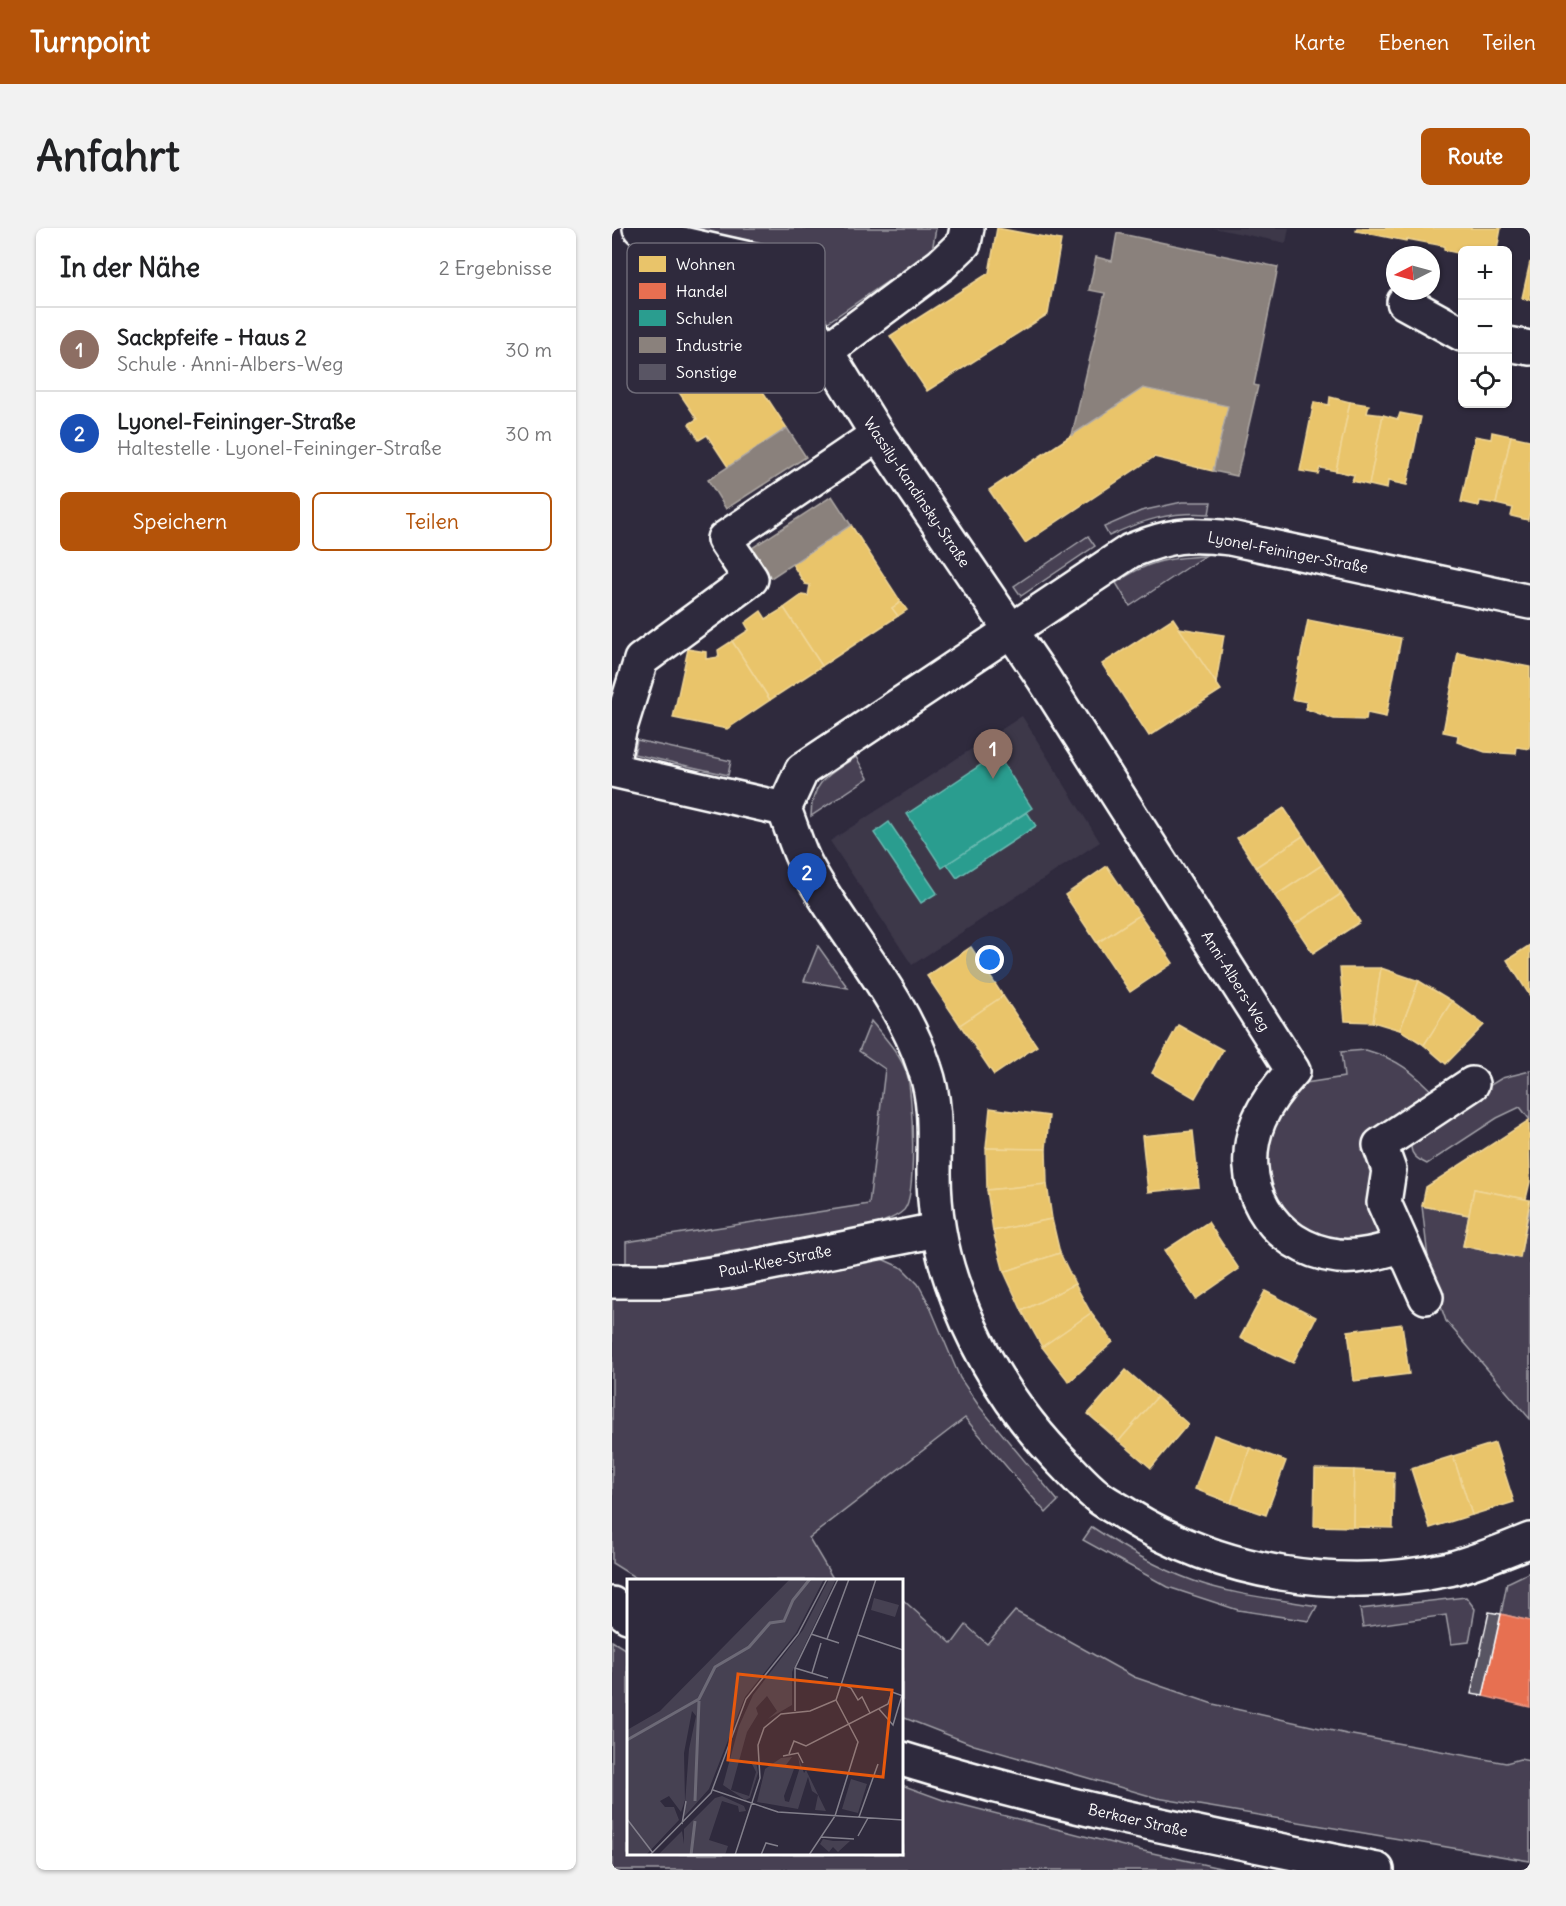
<!DOCTYPE html>
<html lang="de">
<head>
<meta charset="utf-8">
<style>
	body { margin:0; font-family:Delius,sans-serif; background:#f2f2f2; color:#202124 }
	.controls { position:absolute; right:18px; top:18px; display:grid; overflow:hidden; border-radius:9px; box-shadow:0 2px 4px #0004 }
	.controls button { width:54px; height:54px; display:grid; place-items:center; padding:0; border:0; border-bottom:2px solid #e0e0e0; background:#fff; color:#202124; font:30px sans-serif }
	.compass { position:absolute; left:774px; top:18px; width:54px; height:54px; border-radius:50%; background:#fff; box-shadow:0 2px 4px #0004; rotate:264deg }
	.you { position:absolute; left:378px; top:732px; width:21px; height:21px; margin:-15px; border:4px solid #fff; border-radius:50%; background:#1a73e8; box-shadow:0 0 0 9px #1a73e833 }
	.badge { display:grid; place-items:center; width:39px; height:39px; border-radius:50%; background:#b45309; color:#fff; font-size:20px; font-weight:700 }
	.pin { position:absolute; translate:-50% -50px; filter:drop-shadow(0 2px 3px #0008) }
	.pin::after { content:''; position:absolute; top:32px; width:21px; height:18px; background:inherit; clip-path:polygon(0 0,100% 0,50% 100%) }
	.list { margin:0; padding:0; list-style:none }
	h2 { display:flex; justify-content:space-between; align-items:center; height:78px; margin:0; padding:0 24px; font-size:26px }
	h2 small { font-size:20px; font-weight:400; color:#757577 }
	.list li { display:grid; grid-template-columns:39px 1fr auto; gap:18px; align-items:center; box-sizing:border-box; height:84px; padding:0 24px; border-top:2px solid #e0e0e0 }
	.list b { display:block; font-size:22px; white-space:nowrap }
	.list p { margin:0; font-size:20px; white-space:nowrap; color:#757577 }
	.list em { font-size:20px; font-style:normal; color:#757577 }
	.actions { display:flex; gap:12px; padding:18px 24px }
	.actions a { flex:1; padding:14px 0; border:2px solid #b45309; border-radius:9px; text-align:center; font-size:21px; color:#b45309 }
	.actions .main { background:#b45309; color:#fff }
	.icon { flex:none; width:33px; height:33px; fill:none; stroke:currentColor; stroke-width:2; stroke-linecap:round; stroke-linejoin:round }
	.map { position:relative; flex:none; width:918px; height:1642px; overflow:hidden; border-radius:9px }
	header { display:flex; align-items:center; gap:36px; box-sizing:border-box; height:84px; padding:0 30px; background:#b45309; color:#fff }
	header strong { font-size:28px }
	nav { display:flex; gap:33px; margin-inline-start:auto; font-size:21px }
	.intro { display:flex; align-items:center; justify-content:space-between; box-sizing:border-box; height:144px; padding:0 36px }
	h1 { margin:0; font-size:42px }
	.button { padding:15px 27px; border-radius:9px; background:#b45309; color:#fff; font-size:21px; font-weight:700 }
	main { display:flex; gap:36px; padding:0 36px }
	aside { flex:1; background:#fff; border-radius:9px; box-shadow:0 2px 4px #0004 }
	.map>svg:first-child { display:block }
	.built { fill:#3c3749 }
	.green { fill:#464152; stroke:#a2a0a8; stroke-width:1.5 }
	.homes { fill:#e9c46a; stroke:#f0d697; stroke-width:1.5 }
	.shops { fill:#e76f51; stroke:#ee9a85; stroke-width:1.5 }
	.schools { fill:#2a9d8f; stroke:#6abab1; stroke-width:1.5 }
	.industry { fill:#8a817c; stroke:#ada7a3; stroke-width:1.5 }
	.building { fill:#595564; stroke:#fff; stroke-width:1.5 }
	.lines { fill:none; stroke-linecap:round; stroke-linejoin:round }
	.minor-casing { stroke:#fff; stroke-width:38 }
	.major-casing { stroke:#fff; stroke-width:38 }
	.minor { stroke:#2f2a3d; stroke-width:33 }
	.major { stroke:#2f2a3d; stroke-width:33 }
	.labels { text-anchor:middle; dominant-baseline:central; stroke-width:6; stroke-linejoin:round; paint-order:stroke }
	.street-label { font-size:15px; fill:#fff; stroke:#2f2a3d }
	.inset-river { fill:none; stroke:#6d6a77; stroke-width:3 }
	.inset-road { fill:none; stroke:#827f8b; stroke-width:1.5 }
	.view { fill:#e8590c; fill-opacity:0.15; stroke:#e8590c; stroke-width:3 }
	.inset-edge { fill:none; stroke:#fff; stroke-width:3 }
	.key { fill:#2f2a3d; stroke:#6d6a77; stroke-width:1.5 }
	.key-label { font-size:16px; fill:#fff }
</style>
</head>
<body>
<header>
<strong>Turnpoint</strong>
<nav><a>Karte</a><a>Ebenen</a><a>Teilen</a></nav>
</header>
<div class="intro"><h1>Anfahrt</h1><a class="button">Route</a></div>
<main>
<aside>
<h2>In der Nähe<small>2 Ergebnisse</small></h2>
<ul class="list">
<li><span class="badge" style="background:#8d6e63">1</span><div><b>Sackpfeife - Haus 2</b><p>Schule · Anni-Albers-Weg</p></div><em>30 m</em></li>
<li><span class="badge" style="background:#1a4fb4">2</span><div><b>Lyonel-Feininger-Straße</b><p>Haltestelle · Lyonel-Feininger-Straße</p></div><em>30 m</em></li>
</ul>
<div class="actions"><a class="main">Speichern</a><a>Teilen</a></div>
</aside>
<div class="map">
<svg width="918" height="1642" viewBox="0 0 918 1642">
	<rect width="100%" height="100%" fill="#2f2a3d"/>
	<filter id="ink" filterUnits="userSpaceOnUse"><feTurbulence type="fractalNoise" baseFrequency=".0167" numOctaves="2"/><feDisplacementMap in="SourceGraphic" scale="12" xChannelSelector="R" yChannelSelector="G"/><feConvolveMatrix kernelMatrix="1 2 1 2 8 2 1 2 1" color-interpolation-filters="sRGB"/></filter>
	<g filter="url(#ink)">
		<g class="built">
			<path d="M 601,0 L 677,0 L 674,15 Z"/>
			<path d="M 410,488 L 488,614 L 300,737 L 218,613 Z"/>
		</g>
		<g class="green">
			<path d="M 62,0 L 324,0 L 320,23 L 216,94 L 159,24 Z"/>
			<path d="M 570,274 L 599,274 L 597,286 C 560,283 530,292 497,308 L 492,299 L 529,283 Z"/>
			<path d="M 476,308 L 483,318 L 409,368 L 402,358 Z"/>
			<path d="M 593,328 L 518,378 L 504,355 C 535,333 556,330 593,328 Z"/>
			<path d="M 25,512 L 119,533 L 116,547 L 22,526 Z"/>
			<path d="M 244,529 L 256,550 L 199,588 C 199,553 218,546 244,529 Z"/>
			<path d="M 206,718 L 236,760 L 192,753 Z"/>
			<path d="M 259,793 C 272,809 288,825 295,846 C 301,865 305,968 292,982 C 282,992 269,993 256,1000 L 41,1037 L 14,1037 L 14,1014 L 257,976 L 273,841 L 247,823 Z"/>
			<path d="M 754,822 C 785,831 802,844 824,868 L 755,915 L 775,1010 L 725,1016 L 684,1003 L 650,956 L 650,910 L 687,856 L 732,849 L 729,824 Z"/>
			<path d="M 918,843 L 918,892 L 908,879 L 885,890 L 815,936 C 798,928 798,923 799,906 L 890,850 Z"/>
			<path d="M 810,978 L 857,987 L 851,1018 L 907,1030 L 918,979 L 918,1191 L 834,1093 L 818,1047 Z"/>
			<path d="M 270,1031 L 290,1040 L 306,1056 L 316,1074 L 348,1150 L 367,1178 L 446,1273 L 434,1285 L 353,1190 L 197,1310 L 222,1352 L 27,1352 L 0,1335 L 0,1069 L 51,1070 Z"/>
			<path d="M 480,1299 C 512,1320 545,1340 582,1353 C 621,1367 664,1371 705,1378 L 697,1393 L 626,1382 L 556,1359 L 471,1312 Z"/>
			<path d="M 918,1344 L 918,1393 L 889,1386 L 895,1355 Z"/>
			<path d="M 854,1369 L 863,1381 L 857,1414 L 839,1416 L 834,1387 L 751,1399 L 748,1381 Z"/>
			<path d="M 290,1371 L 340,1416 L 354,1397 L 375,1416 L 403,1383 L 522,1449 L 601,1476 L 735,1506 L 894,1535 L 908,1531 L 918,1533 L 918,1633 L 545,1570 L 362,1517 L 290,1489 Z"/>
			<path d="M 0,1413 L 16,1423 L 16,1626 L 290,1626 L 290,1557 L 331,1572 L 527,1622 L 617,1642 L 0,1642 Z"/>
		</g>
		<g class="homes">
			<path d="M 385,0 L 449,12 L 436,86 L 315,163 L 278,108 L 377,45 Z"/>
			<path d="M 745,0 L 889,0 L 885,22 L 850,22 L 850,26 L 832,22 L 832,18 L 795,11 L 794,13 L 744,3 Z"/>
			<path d="M 918,34 L 918,72 L 910,70 Z"/>
			<path d="M 123,121 L 175,200 L 116,239 L 95,207 L 87,212 L 77,196 L 85,191 L 64,160 Z"/>
			<path d="M 531,160 L 616,178 L 601,243 L 542,229 L 413,315 L 377,262 Z"/>
			<path d="M 718,169 L 738,174 L 724,243 L 708,240 L 706,246 L 688,243 L 702,174 L 717,177 Z"/>
			<path d="M 738,174 L 757,177 L 755,185 L 771,187 L 757,257 L 740,253 L 742,247 L 724,243 Z"/>
			<path d="M 788,185 L 809,189 L 795,257 L 776,253 L 775,261 L 757,257 L 771,187 L 786,191 Z"/>
			<path d="M 880,204 L 899,208 L 884,276 L 868,273 L 867,278 L 849,274 L 863,208 L 879,211 Z"/>
			<path d="M 899,208 L 918,212 L 918,283 L 916,292 L 899,288 L 901,280 L 884,276 Z"/>
			<path d="M 239,297 L 289,374 L 280,380 L 286,388 L 210,438 L 172,380 L 190,367 L 196,368 L 198,357 L 193,356 L 180,336 Z"/>
			<path d="M 289,374 L 295,382 L 286,388 L 280,380 Z"/>
			<path d="M 172,380 L 210,438 L 158,472 L 120,413 L 137,402 L 133,395 L 149,383 L 154,391 Z"/>
			<path d="M 561,390 L 609,462 L 537,508 L 490,436 Z"/>
			<path d="M 696,392 L 789,410 L 774,489 L 755,485 L 754,492 L 722,491 L 694,481 L 695,474 L 680,471 Z"/>
			<path d="M 567,400 L 612,407 L 604,455 Z"/>
			<path d="M 120,413 L 158,472 L 115,501 L 61,490 L 76,421 L 94,424 L 94,431 L 107,429 L 106,422 Z"/>
			<path d="M 846,425 L 918,439 L 918,521 L 905,519 L 904,526 L 873,524 L 845,514 L 846,507 L 831,504 Z"/>
			<path d="M 672,580 L 691,608 L 644,639 L 625,610 Z"/>
			<path d="M 691,608 L 710,637 L 663,668 L 644,639 Z"/>
			<path d="M 710,637 L 729,666 L 682,697 L 663,668 Z"/>
			<path d="M 495,638 L 528,687 L 485,715 L 453,667 Z"/>
			<path d="M 729,666 L 748,694 L 701,725 L 682,697 Z"/>
			<path d="M 528,687 L 561,735 L 518,764 L 485,715 Z"/>
			<path d="M 918,717 L 918,768 L 895,732 Z"/>
			<path d="M 359,719 L 391,768 L 348,797 L 315,748 Z"/>
			<path d="M 728,740 L 769,740 L 761,794 L 733,793 Z"/>
			<path d="M 769,740 L 807,753 L 788,802 L 761,794 Z"/>
			<path d="M 807,753 L 840,773 L 812,817 L 788,802 Z"/>
			<path d="M 391,768 L 425,818 L 382,847 L 348,797 Z"/>
			<path d="M 840,773 L 872,797 L 834,836 L 812,817 Z"/>
			<path d="M 566,797 L 611,822 L 583,870 L 540,845 Z"/>
			<path d="M 378,880 L 437,888 L 434,921 L 374,920 Z"/>
			<path d="M 917,892 L 918,954 L 914,971 L 862,961 L 857,987 L 810,978 L 814,959 Z"/>
			<path d="M 581,903 L 587,959 L 536,964 L 530,908 Z"/>
			<path d="M 374,920 L 434,921 L 435,956 L 375,962 Z"/>
			<path d="M 435,956 L 440,991 L 381,1003 L 375,962 Z"/>
			<path d="M 862,961 L 918,972 L 908,1030 L 851,1018 Z"/>
			<path d="M 440,991 L 448,1025 L 392,1044 L 381,1003 Z"/>
			<path d="M 596,994 L 627,1041 L 584,1071 L 552,1023 Z"/>
			<path d="M 448,1025 L 463,1056 L 410,1083 L 392,1044 Z"/>
			<path d="M 463,1056 L 479,1085 L 430,1119 L 410,1083 Z"/>
			<path d="M 653,1063 L 704,1089 L 681,1135 L 628,1110 Z"/>
			<path d="M 479,1085 L 501,1114 L 457,1154 L 430,1119 Z"/>
			<path d="M 790,1096 L 797,1146 L 742,1153 L 736,1103 Z"/>
			<path d="M 514,1142 L 545,1169 L 507,1213 L 476,1186 Z"/>
			<path d="M 545,1169 L 576,1196 L 539,1240 L 507,1213 Z"/>
			<path d="M 602,1207 L 638,1220 L 619,1275 L 583,1261 Z"/>
			<path d="M 883,1215 L 902,1274 L 860,1287 L 841,1228 Z"/>
			<path d="M 638,1220 L 674,1233 L 654,1287 L 619,1275 Z"/>
			<path d="M 841,1228 L 860,1287 L 818,1300 L 799,1241 Z"/>
			<path d="M 703,1241 L 742,1242 L 741,1299 L 702,1298 Z"/>
			<path d="M 742,1242 L 782,1244 L 781,1300 L 741,1299 Z"/>
		</g>
		<path class="shops" d="M 889,1386 L 918,1393 L 918,1479 L 871,1468 Z"/>
		<g class="schools">
			<path d="M 385,526 L 420,580 L 330,640 L 295,586 Z"/>
			<path d="M 415,584 L 424,598 L 345,650 L 335,636 Z"/>
			<path d="M 277,594 L 325,665 L 309,675 L 262,605 Z"/>
		</g>
		<g class="industry">
			<path d="M 505,5 L 666,39 L 642,157 L 646,158 L 625,248 L 601,243 L 616,178 L 531,160 L 460,207 L 493,65 L 477,62 L 484,29 L 500,33 Z"/>
			<path d="M 175,200 L 194,229 L 114,281 L 96,252 Z"/>
			<path d="M 220,268 L 239,297 L 159,350 L 140,320 Z"/>
		</g>
		<path class="building" d="M 877,1384 L 889,1386 L 871,1468 L 859,1466 Z"/>
		<g class="lines">
			<g class="minor-casing">
				<g id="minor">
					<path d="M 28,0 L 53,12 L 151,34 L 214,123 L 262,201 L 432,451 L 681,843 C 667,858 655,873 647,892 C 621,954 658,1020 726,1028 C 748,1030 768,1024 789,1018"/>
					<path d="M 792,74 L 850,106"/>
					<path d="M 896,116 L 918,120"/>
					<path d="M 214,123 L 329,37 L 352,15 L 355,0"/>
					<path d="M 918,374 L 618,310 C 575,305 558,307 518,323 L 190,542 L 172,581 C 180,600 185,621 195,639 C 232,707 289,766 313,841 C 325,875 322,910 322,945 C 322,982 328,1019 340,1054 C 364,1125 404,1188 457,1241 C 466,1250 474,1259 484,1267 C 493,1275 505,1280 515,1287 C 610,1346 727,1365 837,1341 C 865,1334 891,1323 918,1312"/>
					<path d="M 0,537 L 7,503 L 29,432 L 139,351 L 112,311 L 265,207"/>
					<path d="M 0,542 L 172,581"/>
					<path d="M 0,1053 L 52,1053 L 119,1043 L 325,1002"/>
					<path d="M 814,1069 L 772,975 L 777,942 L 768,917 L 860,856"/>
				</g>
			</g>
			<g class="major-casing">
				<g id="major">
					<path d="M 0,1376 L 16,1388"/>
					<path d="M 290,1531 C 445,1579 605,1609 765,1642"/>
				</g>
			</g>
			<use href="#minor" class="minor"/>
			<use href="#major" class="major"/>
		</g>
	</g>
	<g class="labels">
		<g class="street-label">
			<text transform="translate(305 264) rotate(56)">Wassily-Kandinsky-Straße</text>
			<text transform="translate(676 324) rotate(11)">Lyonel-Feininger-Straße</text>
			<text transform="translate(624 753) rotate(58)">Anni-Albers-Weg</text>
			<text transform="translate(163 1033) rotate(-11)">Paul-Klee-Straße</text>
			<text transform="translate(526 1592) rotate(13)">Berkaer Straße</text>
		</g>
	</g>
	<g transform="translate(15 1351)">
		<rect width="276" height="276" fill="#2f2a3d"/>
		<path d="M 163,0 L 197,0 L 169,54 L 118,118 L 82,210 L 57,238 L 62,170 L 69,137 L 65,132 L 57,174 L 58,221 L 54,233 L 42,217 L 33,222 L 38,228 L 47,228 L 52,241 L 19,276 L 0,276 L 0,151 L 33,132 ZM 202,0 L 209,0 L 165,93 L 165,126 L 141,140 L 150,132 L 140,117 L 129,129 L 131,135 L 120,153 L 104,211 L 122,217 L 129,193 L 125,185 L 129,182 L 131,194 L 123,219 L 118,221 L 96,206 L 112,147 L 126,116 L 176,51 ZM 247,19 L 272,26 L 268,38 L 244,31 ZM 171,177 L 177,194 L 179,191 L 199,232 L 188,231 L 191,216 L 185,212 L 181,198 L 171,230 L 130,223 L 138,190 L 154,179 L 165,178 L 159,186 L 167,190 L 157,217 L 158,222 L 162,223 L 173,188 ZM 224,200 L 240,205 L 231,234 L 215,230 ZM 95,217 L 117,227 L 119,232 L 112,233 L 111,227 L 95,222 L 82,261 L 101,267 L 98,276 L 31,276 L 55,252 L 57,265 L 57,250 L 88,219 ZM 196,260 L 206,262 L 223,262 L 211,273 L 206,268 L 202,273 L 193,265 Z" fill="#464152"/>
		<path class="inset-river" d="M 0,161 L 72,120 L 88,88 L 122,68 L 143,44 L 157,42 L 166,21 L 183,0M 68,222 L 72,122M 64,276 L 68,242"/>
		<path class="inset-road" d="M 184,55 L 212,64M 231,56 L 276,71M 200,60 L 222,0M 168,89 L 201,99M 185,94 L 194,64M 214,105 L 224,109 L 231,121 L 235,118 L 243,134M 209,121 L 249,0M 252,130 L 266,146 L 275,116M 168,132 L 168,89 L 211,0M 162,175 L 167,162 L 179,167 L 261,125 L 265,113 L 276,117M 156,177 L 171,174 L 176,184M 86,211 L 151,233 L 276,241M 232,238 L 251,185M 0,240 L 26,274M 55,245 L 59,222M 231,257 L 241,239M 194,258 L 227,260M 23,276 L 84,214 L 119,120 L 171,55 L 200,0M 108,276 L 133,199 L 131,166 L 137,149 L 154,135 L 183,132 L 209,121M 134,276 L 139,264 L 151,267M 182,276 L 208,237 L 231,163 L 209,121"/>
		<path class="view" d="M 111,95 L 265,111 L 256,198 L 101,181 Z"/>
		<rect width="276" height="276" class="inset-edge"/>
	</g>
	<rect x="15" y="15" width="198" height="150" rx="9" class="key"/>
	<rect x="27" y="28" width="27" height="16" fill="#e9c46a"/>
	<rect x="27" y="55" width="27" height="16" fill="#e76f51"/>
	<rect x="27" y="82" width="27" height="16" fill="#2a9d8f"/>
	<rect x="27" y="109" width="27" height="16" fill="#8a817c"/>
	<rect x="27" y="136" width="27" height="16" fill="#595564"/>
	<g class="key-label">
		<text x="64" y="42">Wohnen</text>
		<text x="64" y="69">Handel</text>
		<text x="64" y="96">Schulen</text>
		<text x="64" y="123">Industrie</text>
		<text x="64" y="150">Sonstige</text>
	</g>
</svg>
<div class="controls">
<button>+</button>
<button>−</button>
<button><svg class="icon" aria-label="locate" viewBox="0 0 24 24"><circle cx="12" cy="12" r="6"/><path d="M12 2v4M12 18v4M2 12h4M18 12h4"/></svg></button>
</div>
<svg class="compass" viewBox="-18 -18 36 36"><path d="M0-13l5 13h-10z" fill="#e53935"/><path d="M0 13l5-13h-10z" fill="#757577"/></svg>
<div class="you"></div>
<div class="pin badge" style="left:381px;top:551px;background:#8d6e63">1</div>
<div class="pin badge" style="left:195px;top:675px;background:#1a4fb4">2</div>
</div>
</main>
</body>
</html>
